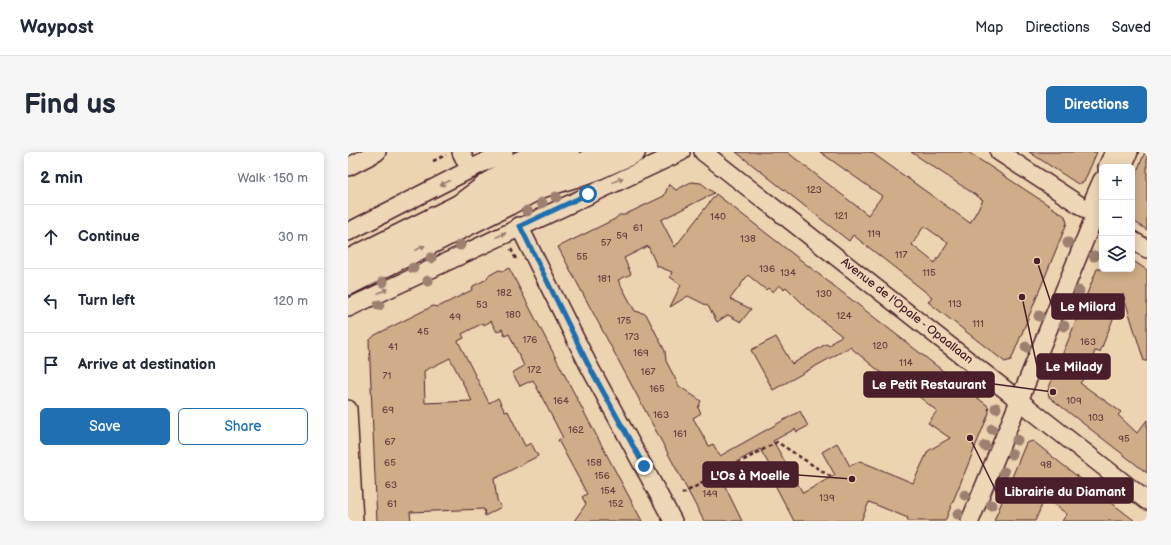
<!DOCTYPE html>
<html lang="en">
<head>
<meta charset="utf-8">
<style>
	body { margin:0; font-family:"Balsamiq Sans",sans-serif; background:#f6f6f7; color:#1f2937 }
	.controls { position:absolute; right:12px; top:12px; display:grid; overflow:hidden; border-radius:6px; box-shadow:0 2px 10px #0003 }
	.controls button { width:36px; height:36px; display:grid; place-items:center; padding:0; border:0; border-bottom:1px solid #e0e1e3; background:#fff; color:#1f2937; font:20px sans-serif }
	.stop { position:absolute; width:12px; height:12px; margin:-9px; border:3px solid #1f6fb2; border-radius:50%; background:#fff }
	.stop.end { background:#1f6fb2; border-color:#fff; box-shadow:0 1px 4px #0008 }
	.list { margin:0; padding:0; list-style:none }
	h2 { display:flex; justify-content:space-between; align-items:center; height:52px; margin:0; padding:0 16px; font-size:17px }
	h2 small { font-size:13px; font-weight:400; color:#747a83 }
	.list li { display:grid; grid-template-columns:26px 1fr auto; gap:12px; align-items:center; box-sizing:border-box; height:64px; padding:0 16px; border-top:1px solid #e0e1e3 }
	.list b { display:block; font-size:15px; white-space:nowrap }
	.list em { font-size:13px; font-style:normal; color:#747a83 }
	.actions { display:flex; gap:8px; padding:12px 16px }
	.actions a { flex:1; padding:9px 0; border:1px solid #1f6fb2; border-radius:6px; text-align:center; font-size:14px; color:#1f6fb2 }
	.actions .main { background:#1f6fb2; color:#fff }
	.icon { flex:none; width:22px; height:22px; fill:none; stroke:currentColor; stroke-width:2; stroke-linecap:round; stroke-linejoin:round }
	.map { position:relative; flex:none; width:799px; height:369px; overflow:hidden; border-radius:6px }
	header { display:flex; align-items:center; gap:24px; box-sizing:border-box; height:56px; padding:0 20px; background:#fff; border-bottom:1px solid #e0e1e3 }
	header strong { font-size:19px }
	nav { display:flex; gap:22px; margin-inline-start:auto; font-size:14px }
	.intro { display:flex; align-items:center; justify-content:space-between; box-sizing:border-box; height:96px; padding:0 24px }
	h1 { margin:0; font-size:28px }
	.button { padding:10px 18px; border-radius:6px; background:#1f6fb2; color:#fff; font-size:14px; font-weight:700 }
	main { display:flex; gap:24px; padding:0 24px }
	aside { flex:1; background:#fff; border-radius:6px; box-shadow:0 2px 10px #0003 }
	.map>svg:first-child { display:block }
	.building { fill:#cfad88; stroke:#4a1f2b; fill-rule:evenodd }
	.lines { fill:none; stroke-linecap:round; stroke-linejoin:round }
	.minor-casing { stroke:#4a1f2b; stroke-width:20 }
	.major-casing { stroke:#4a1f2b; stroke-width:25 }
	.highway-casing { stroke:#4a1f2b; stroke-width:25 }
	.path { stroke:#4a1f2b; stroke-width:2.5; stroke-dasharray:4 3; stroke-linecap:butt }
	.minor { stroke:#eed7b7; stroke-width:17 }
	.major { stroke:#eed7b7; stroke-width:22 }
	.highway { stroke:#eed7b7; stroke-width:22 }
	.tree { fill:#9d8070 }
	.oneway { fill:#9c7b71 }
	.route { stroke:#1f6fb2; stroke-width:5 }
	.labels { text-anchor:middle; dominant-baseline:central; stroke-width:3.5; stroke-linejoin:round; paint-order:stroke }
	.number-label { font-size:10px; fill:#6b4242 }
	.street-label { font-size:12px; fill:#4a1f2b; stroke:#eed7b7 }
	.leader { fill:none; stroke:#4a1f2b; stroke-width:1.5 }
	.callout-dot { fill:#4a1f2b; stroke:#eed7b7; stroke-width:1.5 }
	.callout { fill:#4a1f2b; stroke:#4a1f2b; stroke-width:1.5 }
	.callout-label { font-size:13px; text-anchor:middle; font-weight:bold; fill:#fff }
</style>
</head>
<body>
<header>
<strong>Waypost</strong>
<nav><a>Map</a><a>Directions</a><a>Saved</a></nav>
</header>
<div class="intro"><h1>Find us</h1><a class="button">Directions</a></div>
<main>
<aside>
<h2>2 min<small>Walk · 150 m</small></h2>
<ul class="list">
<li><svg class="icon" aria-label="ahead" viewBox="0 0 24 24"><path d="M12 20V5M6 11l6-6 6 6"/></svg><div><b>Continue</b></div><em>30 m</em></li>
<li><svg class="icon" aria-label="left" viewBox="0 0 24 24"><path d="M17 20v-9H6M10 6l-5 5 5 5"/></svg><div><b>Turn left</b></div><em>120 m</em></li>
<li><svg class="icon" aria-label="arrive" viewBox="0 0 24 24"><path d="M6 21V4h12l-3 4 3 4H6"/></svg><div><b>Arrive at destination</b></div></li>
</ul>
<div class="actions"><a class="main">Save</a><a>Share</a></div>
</aside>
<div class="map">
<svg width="799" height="369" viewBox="0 0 799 369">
	<rect width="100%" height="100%" fill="#edd4b1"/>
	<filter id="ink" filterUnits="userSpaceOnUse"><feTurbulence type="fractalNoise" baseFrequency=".025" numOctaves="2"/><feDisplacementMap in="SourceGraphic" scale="8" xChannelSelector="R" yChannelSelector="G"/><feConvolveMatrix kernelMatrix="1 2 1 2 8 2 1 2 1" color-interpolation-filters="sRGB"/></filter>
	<g filter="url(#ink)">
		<g class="building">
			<path d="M 388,0 L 439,0 L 520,63 L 534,44 L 472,0 L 523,0 L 622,71 L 635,48 L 563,0 L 620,0 L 717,64 L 719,71 L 663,208 L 657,210 L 580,150 L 584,145 L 505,83 L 501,89 ZM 576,74 L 600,91 L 587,111 L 564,93 Z"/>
			<path d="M 681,0 L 749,0 L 736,30 L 730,32 Z"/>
			<path d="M 797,0 L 799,0 L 799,78 L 784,68 L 784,31 Z"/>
			<path d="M 343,30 L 353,31 L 366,41 L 313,68 L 327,95 L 368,42 L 640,254 L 641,261 L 597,369 L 559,369 L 560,366 L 521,350 L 513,369 L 446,369 L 426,331 L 430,328 L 412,297 L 370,320 L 394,369 L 356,369 L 210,95 L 267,67 L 271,63 L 276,63 L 316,44 L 321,32 L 328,38 ZM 300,94 L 309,114 L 324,120 L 322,125 L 333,133 L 322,155 L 340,144 L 360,154 L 369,170 L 380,163 L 393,170 L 403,157 L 382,147 L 400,123 L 418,138 L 420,136 L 425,140 L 431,133 L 436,137 L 438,135 L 462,159 L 494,184 L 486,188 L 482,194 L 478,192 L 444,212 L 428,185 L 403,198 L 425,238 L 502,195 L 548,233 L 550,231 L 555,232 L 589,259 L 580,271 L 602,286 L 580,299 L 565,331 L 512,309 L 502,314 L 489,291 L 474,300 L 487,323 L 455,341 L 425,289 L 447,277 L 449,280 L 460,274 L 452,259 L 372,304 L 365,292 L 361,294 L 345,266 L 353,261 L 350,256 L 353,249 L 331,234 L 318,209 L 317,199 L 298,162 L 287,159 L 270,128 L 283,122 L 276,106 Z"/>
			<path d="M 784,108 L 799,118 L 799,209 L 796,209 L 775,142 L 752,200 L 747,199 L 737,225 L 732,231 L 773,260 L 770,263 L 789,281 L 799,268 L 799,321 L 701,245 L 700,238 L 749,117 L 784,117 Z"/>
			<path d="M 161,116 L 237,262 L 294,369 L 226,369 L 238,352 L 234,345 L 239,342 L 210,288 L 215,286 L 185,228 L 172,234 L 164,221 L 176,214 L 161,182 L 157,184 L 154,177 L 149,180 L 143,169 L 136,173 L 135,171 L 114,182 L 116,186 L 110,189 L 141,251 L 150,246 L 157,260 L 160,259 L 177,294 L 183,291 L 190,304 L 146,327 L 149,348 L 153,355 L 137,364 L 136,357 L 62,360 L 63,369 L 29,369 L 21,189 L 27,183 L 85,154 L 90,155 L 124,138 L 125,134 L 139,127 L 140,124 L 151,118 L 155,119 ZM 102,206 L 124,249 L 77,251 L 76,219 Z"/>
			<path d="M 685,289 L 720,317 L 787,369 L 714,369 L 719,362 L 697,346 L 687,369 L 646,369 L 678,291 Z"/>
		</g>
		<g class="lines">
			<g class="minor-casing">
				<g id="minor">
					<path d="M 113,0 L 122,18"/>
					<path d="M 355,0 L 799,349"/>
					<path d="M 651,0 L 753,67"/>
					<path d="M 0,15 L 29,0"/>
					<path d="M 759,15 L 766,0"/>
					<path d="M 775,15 L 781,0"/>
					<path d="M 171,74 L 241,214 L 325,369"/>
					<path d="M 0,80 L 156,0"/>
					<path d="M 784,88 L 799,97"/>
					<path d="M 0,156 L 333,0"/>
					<path d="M 0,257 L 6,369"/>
					<path d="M 622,369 L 747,63 L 746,46 L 754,28"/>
				</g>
			</g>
			<g class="major-casing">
				<g id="major">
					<path d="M 0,109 L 220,0"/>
					<path d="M 0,132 L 160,52 L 257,0"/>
				</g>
			</g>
			<g class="highway-casing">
				<g id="highway">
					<path d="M 195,34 L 243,19 L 286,0"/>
					<path d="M 111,54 L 165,14 L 193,0"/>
				</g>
			</g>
			<g class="path">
				<path d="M 85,9 L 98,3"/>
				<path d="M 163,97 L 168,107"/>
				<path d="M 334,342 L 429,290 L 483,325"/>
			</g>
			<use href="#minor" class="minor"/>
			<use href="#major" class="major"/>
			<use href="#highway" class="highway"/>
		</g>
		<g class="tree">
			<circle cx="208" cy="45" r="5.5"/>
			<circle cx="194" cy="51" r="5.5"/>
			<circle cx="179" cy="59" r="5.5"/>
			<circle cx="720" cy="91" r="5.5"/>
			<circle cx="112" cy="93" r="5.5"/>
			<circle cx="746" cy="104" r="5.5"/>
			<circle cx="83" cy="106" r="5.5"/>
			<circle cx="65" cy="116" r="5.5"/>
			<circle cx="80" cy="129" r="5.5"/>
			<circle cx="35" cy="130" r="5.5"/>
			<circle cx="731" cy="139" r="5.5"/>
			<circle cx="31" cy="153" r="5.5"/>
			<circle cx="691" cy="164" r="5.5"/>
			<circle cx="716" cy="174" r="5.5"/>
			<circle cx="678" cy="195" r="5.5"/>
			<circle cx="703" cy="206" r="5.5"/>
			<circle cx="648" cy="256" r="5.5"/>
			<circle cx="644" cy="277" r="5.5"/>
			<circle cx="669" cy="288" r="5.5"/>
			<circle cx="637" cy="294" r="5.5"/>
			<circle cx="664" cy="302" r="5.5"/>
			<circle cx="656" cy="320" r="5.5"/>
			<circle cx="651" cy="334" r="5.5"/>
			<circle cx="617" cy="343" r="5.5"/>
			<circle cx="643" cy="353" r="5.5"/>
			<circle cx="610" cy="362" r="5.5"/>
		</g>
		<defs><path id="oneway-solid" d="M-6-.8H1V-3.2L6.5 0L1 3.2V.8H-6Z"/></defs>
		<g class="oneway">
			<use href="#oneway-solid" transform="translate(270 28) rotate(-24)"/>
			<use href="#oneway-solid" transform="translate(97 31) rotate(153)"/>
			<use href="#oneway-solid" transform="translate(153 83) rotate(-25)"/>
			<use href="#oneway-solid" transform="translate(72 96) rotate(-27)"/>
			<use href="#oneway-solid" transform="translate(35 139) rotate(-25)"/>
		</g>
	</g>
	<g class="lines" filter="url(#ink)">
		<path class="route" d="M 240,42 L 172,74 L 241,214 L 296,314"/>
	</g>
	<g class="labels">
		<g class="number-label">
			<text x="466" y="38">123</text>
			<text x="493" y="64">121</text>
			<text x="370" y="65">140</text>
			<text x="290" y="76">61</text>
			<text x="526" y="82">119</text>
			<text x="274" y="84">59</text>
			<text x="400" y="87">138</text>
			<text x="258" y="91">57</text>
			<text x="553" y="103">117</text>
			<text x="234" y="105">55</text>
			<text x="419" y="117">136</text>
			<text x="440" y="121">134</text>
			<text x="581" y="121">115</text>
			<text x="256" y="127">181</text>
			<text x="156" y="141">182</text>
			<text x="476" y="142">130</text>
			<text x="607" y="152">113</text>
			<text x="134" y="153">53</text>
			<text x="165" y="163">180</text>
			<text x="496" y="164">124</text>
			<text x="107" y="165">49</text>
			<text x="276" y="169">175</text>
			<text x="630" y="172">111</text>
			<text x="75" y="180">45</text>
			<text x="284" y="185">173</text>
			<text x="182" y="188">176</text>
			<text x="740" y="190">163</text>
			<text x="532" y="194">120</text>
			<text x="45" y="195">41</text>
			<text x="293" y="201">169</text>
			<text x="558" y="211">114</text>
			<text x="186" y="218">172</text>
			<text x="300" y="220">167</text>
			<text x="39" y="224">71</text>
			<text x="309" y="237">165</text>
			<text x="213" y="249">164</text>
			<text x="726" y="249">109</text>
			<text x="40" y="258">69</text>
			<text x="313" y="263">163</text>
			<text x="748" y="266">103</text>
			<text x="228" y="278">162</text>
			<text x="332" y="282">161</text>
			<text x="776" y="287">95</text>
			<text x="42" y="290">67</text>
			<text x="42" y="311">65</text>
			<text x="246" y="311">158</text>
			<text x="698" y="313">98</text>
			<text x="254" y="324">156</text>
			<text x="43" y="333">63</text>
			<text x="260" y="339">154</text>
			<text x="362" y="342">149</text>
			<text x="479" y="346">139</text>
			<text x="44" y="352">61</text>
			<text x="268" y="352">152</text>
		</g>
		<g class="street-label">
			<text transform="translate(559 159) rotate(38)">Avenue de l'Opale - Opaallaan</text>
		</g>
	</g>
	<path class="leader" d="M689 109L704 154M674 145L689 214M705 240L646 232M504 327L450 323M622 286L648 339"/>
	<g class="callout-dot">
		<circle cx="689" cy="109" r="4"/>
		<circle cx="674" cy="145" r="4"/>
		<circle cx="705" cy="240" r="4"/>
		<circle cx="504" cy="327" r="4"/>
		<circle cx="622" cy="286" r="4"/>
	</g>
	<g class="callout">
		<rect x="704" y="142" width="72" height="25" rx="4"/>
		<rect x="689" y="202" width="73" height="25" rx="4"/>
		<rect x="516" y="220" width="130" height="25" rx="4"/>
		<rect x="355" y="310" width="95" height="25" rx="4"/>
		<rect x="648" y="326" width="137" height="25" rx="4"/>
	</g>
	<g class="callout-label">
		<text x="740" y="159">Le Milord</text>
		<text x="726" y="219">Le Milady</text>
		<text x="581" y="237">Le Petit Restaurant</text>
		<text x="402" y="328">L'Os à Moelle</text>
		<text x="717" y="344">Librairie du Diamant</text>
	</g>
</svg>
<div class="controls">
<button>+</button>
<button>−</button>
<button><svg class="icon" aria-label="layers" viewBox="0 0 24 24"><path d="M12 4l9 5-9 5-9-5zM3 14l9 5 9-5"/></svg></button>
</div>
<div class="stop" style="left:240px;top:42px"></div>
<div class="stop end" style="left:296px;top:314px"></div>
</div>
</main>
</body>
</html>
